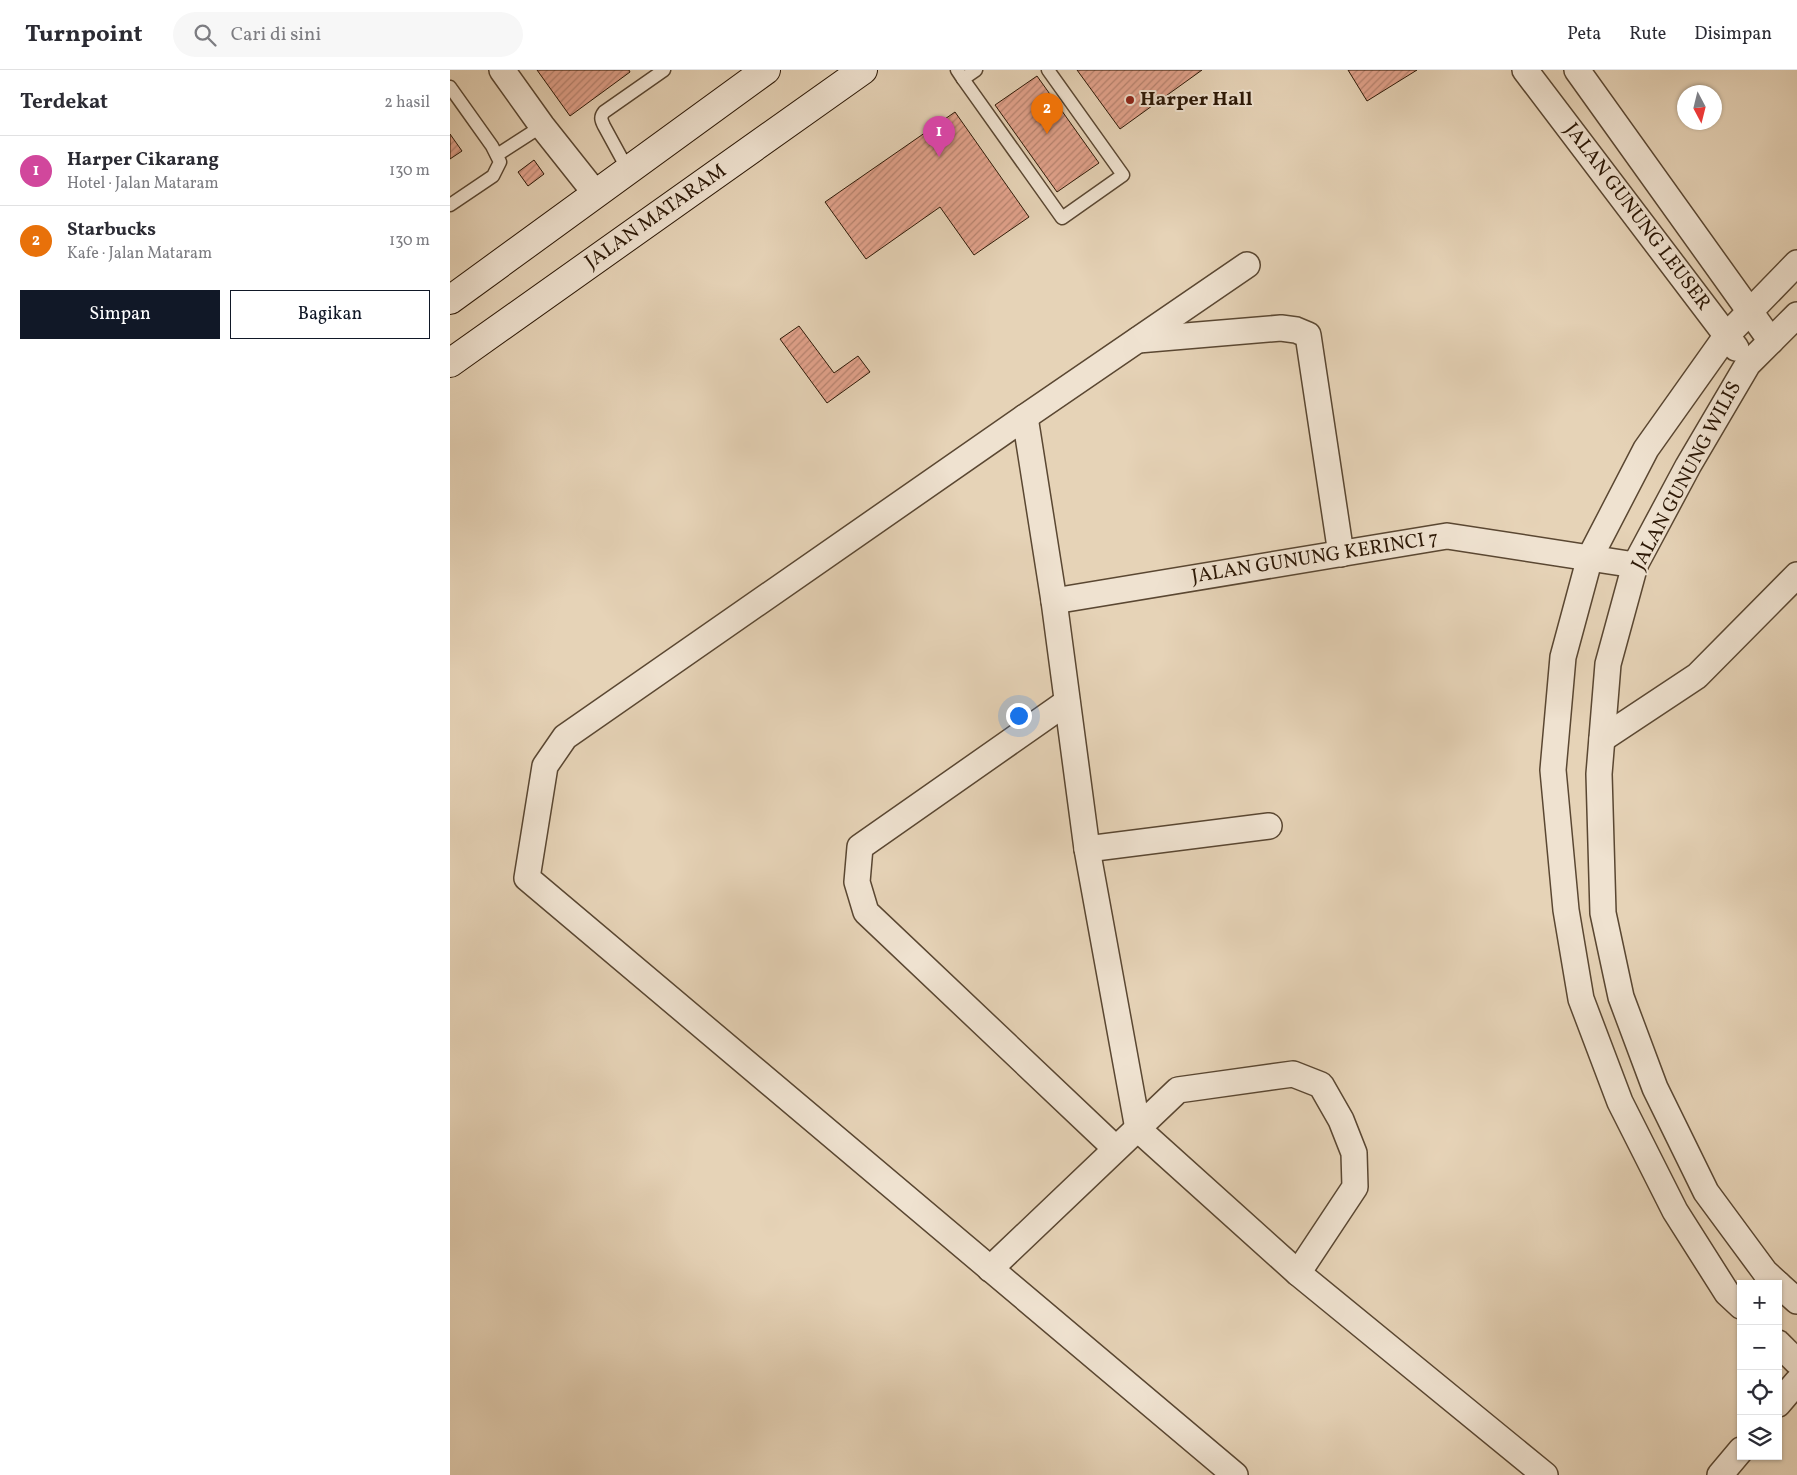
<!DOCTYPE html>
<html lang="id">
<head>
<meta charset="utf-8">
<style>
	body { margin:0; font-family:Vollkorn,serif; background:#f7f7f7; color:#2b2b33 }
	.controls { position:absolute; right:15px; bottom:15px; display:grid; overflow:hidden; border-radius:0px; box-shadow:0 1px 4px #0004 }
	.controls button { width:45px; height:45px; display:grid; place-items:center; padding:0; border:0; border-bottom:1px solid #e1e1e2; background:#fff; color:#2b2b33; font:25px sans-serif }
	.compass { position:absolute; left:1227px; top:15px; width:45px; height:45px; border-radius:50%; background:#fff; box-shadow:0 1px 4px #0004; rotate:173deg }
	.you { position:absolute; left:568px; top:645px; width:18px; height:18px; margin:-12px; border:4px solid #fff; border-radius:50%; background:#1a73e8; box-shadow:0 0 0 8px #1a73e833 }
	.badge { display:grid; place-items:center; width:32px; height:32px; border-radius:50%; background:#111827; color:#fff; font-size:16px; font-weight:700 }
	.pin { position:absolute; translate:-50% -41px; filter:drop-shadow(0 1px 2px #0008) }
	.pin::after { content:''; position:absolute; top:26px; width:18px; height:15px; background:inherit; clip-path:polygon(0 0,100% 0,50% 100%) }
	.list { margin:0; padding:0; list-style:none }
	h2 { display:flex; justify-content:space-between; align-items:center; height:65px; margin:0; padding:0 20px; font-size:21px }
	h2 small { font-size:16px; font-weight:400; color:#7c7c81 }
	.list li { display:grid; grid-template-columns:32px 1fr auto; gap:15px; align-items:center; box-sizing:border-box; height:70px; padding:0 20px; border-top:1px solid #e1e1e2 }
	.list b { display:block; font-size:19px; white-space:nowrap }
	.list p { margin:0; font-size:16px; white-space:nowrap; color:#7c7c81 }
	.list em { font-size:16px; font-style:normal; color:#7c7c81 }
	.actions { display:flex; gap:10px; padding:15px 20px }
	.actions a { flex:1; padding:11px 0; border:1px solid #111827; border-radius:0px; text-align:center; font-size:18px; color:#111827 }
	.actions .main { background:#111827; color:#fff }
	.icon { flex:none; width:28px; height:28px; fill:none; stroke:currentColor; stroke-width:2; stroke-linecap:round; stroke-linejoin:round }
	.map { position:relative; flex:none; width:1347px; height:1405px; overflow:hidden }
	header { display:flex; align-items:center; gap:30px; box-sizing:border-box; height:70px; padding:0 25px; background:#fff; border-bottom:1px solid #e1e1e2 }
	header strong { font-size:24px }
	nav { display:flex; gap:28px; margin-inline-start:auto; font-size:18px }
	.search { width:350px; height:45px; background:#f7f7f7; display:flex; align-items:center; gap:12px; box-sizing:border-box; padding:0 18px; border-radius:28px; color:#7c7c81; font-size:19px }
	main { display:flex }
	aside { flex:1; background:#fff }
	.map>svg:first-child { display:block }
	.building { fill:url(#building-hatch); stroke:#2c1806 }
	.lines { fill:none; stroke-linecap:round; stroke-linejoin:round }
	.lane-casing { stroke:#5a4732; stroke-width:15 }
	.street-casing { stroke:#5a4732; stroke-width:28 }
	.secondary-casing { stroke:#2c1806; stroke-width:30 }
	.lane { stroke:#efe2d0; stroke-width:12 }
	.street { stroke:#efe2d0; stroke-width:25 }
	.secondary { stroke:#efe2d0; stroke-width:28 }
	.poi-dot { fill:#8f2418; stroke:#efe2d0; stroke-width:2 }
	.labels { text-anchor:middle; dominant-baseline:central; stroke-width:4; stroke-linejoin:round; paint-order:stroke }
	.poi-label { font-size:20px; font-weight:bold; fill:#2c1806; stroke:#efe2d0; text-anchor:start }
	.street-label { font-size:20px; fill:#2c1806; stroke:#efe2d0 }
</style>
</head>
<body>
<header>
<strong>Turnpoint</strong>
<div class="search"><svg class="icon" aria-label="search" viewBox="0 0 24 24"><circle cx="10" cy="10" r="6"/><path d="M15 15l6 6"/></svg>Cari di sini</div>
<nav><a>Peta</a><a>Rute</a><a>Disimpan</a></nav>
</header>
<main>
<aside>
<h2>Terdekat<small>2 hasil</small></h2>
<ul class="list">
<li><span class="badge" style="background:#d1479c">1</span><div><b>Harper Cikarang</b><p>Hotel · Jalan Mataram</p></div><em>130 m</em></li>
<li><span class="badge" style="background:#e8710a">2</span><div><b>Starbucks</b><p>Kafe · Jalan Mataram</p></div><em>130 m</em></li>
</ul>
<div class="actions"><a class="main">Simpan</a><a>Bagikan</a></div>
</aside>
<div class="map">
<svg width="1347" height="1405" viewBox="0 0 1347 1405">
	<defs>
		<pattern id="building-hatch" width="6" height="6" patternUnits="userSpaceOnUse" patternTransform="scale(1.25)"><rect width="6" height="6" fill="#e3a38d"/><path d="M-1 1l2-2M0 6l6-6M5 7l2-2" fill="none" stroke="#b88471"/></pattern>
	</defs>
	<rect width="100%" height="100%" fill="#e6d3b7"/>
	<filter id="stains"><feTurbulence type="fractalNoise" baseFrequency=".004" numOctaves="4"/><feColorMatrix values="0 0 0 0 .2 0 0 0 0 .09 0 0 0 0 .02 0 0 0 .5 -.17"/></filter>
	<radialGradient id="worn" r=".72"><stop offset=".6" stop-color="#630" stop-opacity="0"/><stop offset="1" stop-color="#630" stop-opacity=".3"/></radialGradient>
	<g class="building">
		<path d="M 87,0 L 179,0 L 180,2 L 120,46 Z"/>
		<path d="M 627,0 L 752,0 L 670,59 Z"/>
		<path d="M 898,0 L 967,0 L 917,31 Z"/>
		<path d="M 587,6 L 649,93 L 607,122 L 545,35 Z"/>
		<path d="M 505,42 L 579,147 L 524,185 L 490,137 L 416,189 L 375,132 Z"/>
		<path d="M 0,64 L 12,81 L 0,89 Z"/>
		<path d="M 84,90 L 94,104 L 78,116 L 68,102 Z"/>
		<path d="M 349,256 L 384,303 L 408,286 L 420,302 L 377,333 L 330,269 Z"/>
	</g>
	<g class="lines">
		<g class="lane-casing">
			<g id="lane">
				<path d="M 507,0 L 513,9 L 526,0"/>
				<path d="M 513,9 L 612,148 L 673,105 L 598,0"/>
				<path d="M 0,17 L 42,76 L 50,92 L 43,106 L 0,135"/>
				<path d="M 47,85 L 92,56"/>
				<path d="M 178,100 L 154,56 C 151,50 150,47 154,42 L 214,0"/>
			</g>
		</g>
		<g class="street-casing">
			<g id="street">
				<path d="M 52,0 L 92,56 L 146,124"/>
				<path d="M 1075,0 L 1286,278"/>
				<path d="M 1127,0 L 1321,271"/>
				<path d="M 688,270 L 831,258 L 846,260 L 858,265 L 891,484"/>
				<path d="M 575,347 L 797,195"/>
				<path d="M 604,531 L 997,466 L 1185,495"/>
				<path d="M 617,632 L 410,777 L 407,812 L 416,842 L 665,1078"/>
				<path d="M 1152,669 L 1247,606 L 1347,505"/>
				<path d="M 637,779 L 819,756"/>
				<path d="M 540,1199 L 728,1020 L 843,1004 L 871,1015 L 891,1050 L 904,1083 L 905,1117 L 848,1203"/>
				<path d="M 1328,1214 L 1315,1202 L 1256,1122 L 1205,1018 L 1171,927 L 1153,843 L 1149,704 L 1158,594 L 1185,495 L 1238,396 L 1298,294 L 1347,245"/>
				<path d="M 1328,1214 L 1347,1231"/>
				<path d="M 1291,1236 L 1277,1223 L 1225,1141 L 1170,1032 L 1131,929 L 1116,840 L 1103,700 L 1113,587 L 1140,487 L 1196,379 L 1277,265 L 1347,193"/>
				<path d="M 1328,1273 L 1347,1292"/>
				<path d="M 1328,1334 L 1347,1312"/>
				<path d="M 785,1405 L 77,808 L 95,696 L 115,667 L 575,347 L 604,531 L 637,779 L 688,1059 L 848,1203 L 1095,1405"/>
				<path d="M 1270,1405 L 1291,1380"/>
			</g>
		</g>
		<g class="secondary-casing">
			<g id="secondary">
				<path d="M 0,230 L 316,0"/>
				<path d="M 0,293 L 413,0"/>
			</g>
		</g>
		<use href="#lane" class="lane"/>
		<use href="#street" class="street"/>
		<use href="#secondary" class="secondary"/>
	</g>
	<circle class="poi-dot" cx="680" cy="30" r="5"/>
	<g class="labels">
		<g class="poi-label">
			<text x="690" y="30">Harper Hall</text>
		</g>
		<g class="street-label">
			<text transform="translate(206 147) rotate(-35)">JALAN MATARAM</text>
			<text transform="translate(1187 147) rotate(53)">JALAN GUNUNG LEUSER</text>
			<text transform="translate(1237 406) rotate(-62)">JALAN GUNUNG WILIS</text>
			<text transform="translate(865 488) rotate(-9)">JALAN GUNUNG KERINCI 7</text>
		</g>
	</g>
	<rect width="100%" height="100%" filter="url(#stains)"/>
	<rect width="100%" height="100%" fill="url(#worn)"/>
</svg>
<div class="controls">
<button>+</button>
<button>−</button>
<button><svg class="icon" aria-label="locate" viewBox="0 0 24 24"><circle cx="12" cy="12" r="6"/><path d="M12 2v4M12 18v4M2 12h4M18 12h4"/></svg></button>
<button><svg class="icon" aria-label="layers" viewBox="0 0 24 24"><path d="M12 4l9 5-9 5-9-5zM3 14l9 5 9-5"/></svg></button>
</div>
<svg class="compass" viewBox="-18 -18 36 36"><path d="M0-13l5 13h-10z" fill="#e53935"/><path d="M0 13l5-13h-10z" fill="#7c7c81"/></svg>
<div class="you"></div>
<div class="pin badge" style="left:489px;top:87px;background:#d1479c">1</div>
<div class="pin badge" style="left:597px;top:64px;background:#e8710a">2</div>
</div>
</main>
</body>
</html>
